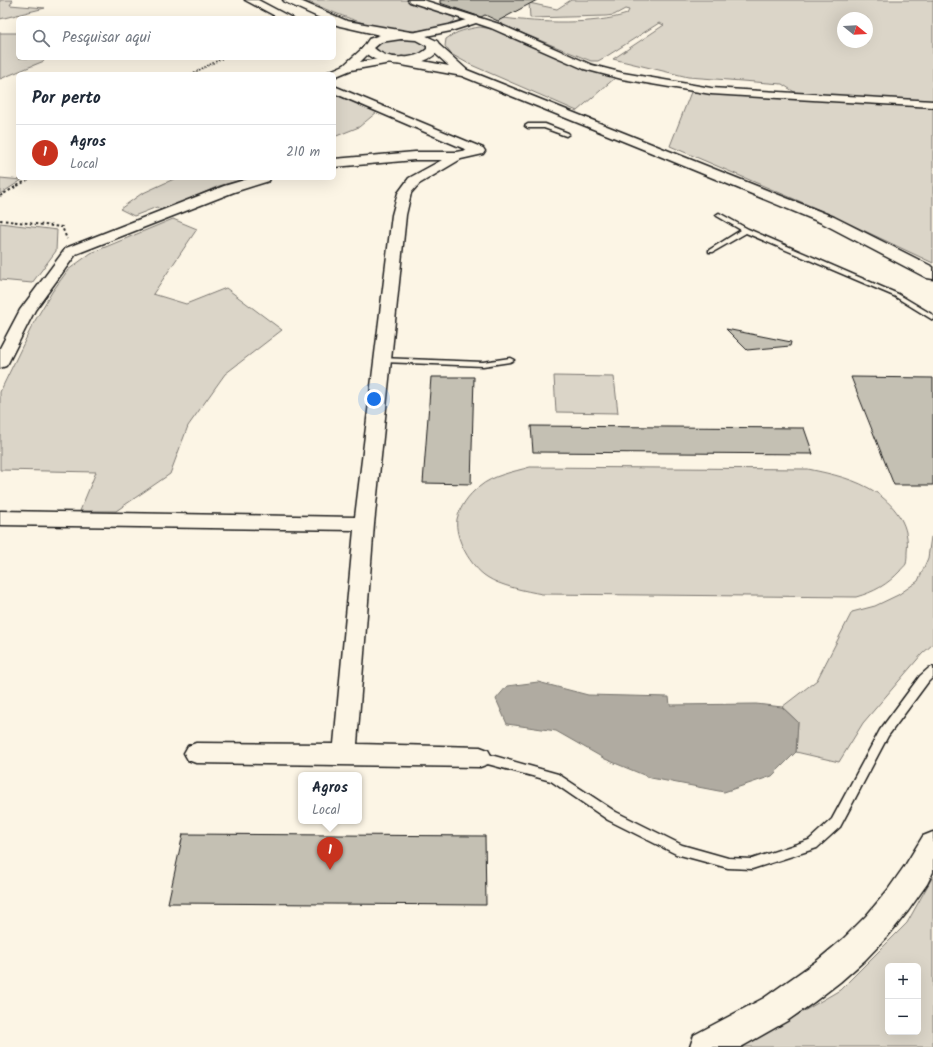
<!DOCTYPE html>
<html lang="pt">
<head>
<meta charset="utf-8">
<style>
	body { margin:0; font-family:Kalam,sans-serif; background:#f6f6f7; color:#1f2937 }
	.controls { position:absolute; right:12px; bottom:12px; display:grid; overflow:hidden; border-radius:6px; box-shadow:0 4px 16px #0002 }
	.controls button { width:36px; height:36px; display:grid; place-items:center; padding:0; border:0; border-bottom:1px solid #e0e1e3; background:#fff; color:#1f2937; font:20px sans-serif }
	.compass { position:absolute; left:837px; top:12px; width:36px; height:36px; border-radius:50%; background:#fff; box-shadow:0 4px 16px #0002; rotate:108deg }
	.you { position:absolute; left:374px; top:399px; width:14px; height:14px; margin:-10px; border:3px solid #fff; border-radius:50%; background:#1a73e8; box-shadow:0 0 0 6px #1a73e833 }
	.badge { display:grid; place-items:center; width:26px; height:26px; border-radius:50%; background:#c8321e; color:#fff; font-size:13px; font-weight:700 }
	.pin { position:absolute; translate:-50% -33px; filter:drop-shadow(0 1px 2px #0008) }
	.pin::after { content:''; position:absolute; top:21px; width:14px; height:12px; background:inherit; clip-path:polygon(0 0,100% 0,50% 100%) }
	.popup { position:absolute; left:298px; top:772px; width:64px; height:52px; box-sizing:border-box; display:grid; place-content:center; border-radius:6px; background:#fff; filter:drop-shadow(0 1px 3px #0005); font-size:13px; white-space:nowrap; color:#747a83 }
	.popup b { font-size:15px; color:#1f2937 }
	.popup::after { content:''; position:absolute; left:50%; top:100%; margin-left:-8px; border:8px solid transparent; border-top-color:#fff }
	.list { margin:0; padding:0; list-style:none }
	h2 { display:flex; justify-content:space-between; align-items:center; height:52px; margin:0; padding:0 16px; font-size:17px }
	h2 small { font-size:13px; font-weight:400; color:#747a83 }
	.list li { display:grid; grid-template-columns:26px 1fr auto; gap:12px; align-items:center; box-sizing:border-box; height:56px; padding:0 16px; border-top:1px solid #e0e1e3 }
	.list b { display:block; font-size:15px; white-space:nowrap }
	.list p { margin:0; font-size:13px; white-space:nowrap; color:#747a83 }
	.list em { font-size:13px; font-style:normal; color:#747a83 }
	.icon { flex:none; width:22px; height:22px; fill:none; stroke:currentColor; stroke-width:2; stroke-linecap:round; stroke-linejoin:round }
	.map { position:relative; flex:none; width:933px; height:1047px; overflow:hidden }
	.search { position:absolute; background:#fff; box-shadow:0 4px 16px #0002; left:16px; top:16px; width:320px; height:44px; display:flex; align-items:center; gap:10px; box-sizing:border-box; padding:0 14px; border-radius:6px; color:#747a83; font-size:15px }
	.panel { position:absolute; background:#fff; box-shadow:0 4px 16px #0002; left:16px; top:72px; width:320px; height:108px; border-radius:6px }
	.map>svg:first-child { display:block }
	.green { fill:#dbd5c8; stroke:#7c7872; fill-rule:evenodd }
	.water { fill:#b0aba1; stroke:#75726c }
	.building { fill:#c4c0b3; stroke:#1c1c1c }
	.lines { fill:none; stroke-linecap:round; stroke-linejoin:round }
	.lane-casing { stroke:#1c1c1c; stroke-width:3 }
	.street-casing { stroke:#1c1c1c; stroke-width:3 }
	.primary-casing { stroke:#1c1c1c; stroke-width:3 }
	.highway-casing { stroke:#1c1c1c; stroke-width:3 }
	.path-far1 { stroke:#1c1c1c; stroke-width:1.5; stroke-dasharray:1.5 1.5; stroke-linecap:butt }
	.path { stroke:#1c1c1c; stroke-width:2; stroke-dasharray:2.5 2.5; stroke-linecap:butt }
	.lane { fill:#fcf5e5; fill-rule:evenodd }
	.street { fill:#fcf5e5; fill-rule:evenodd }
	.primary { fill:#fcf5e5; fill-rule:evenodd }
	.highway { fill:#fcf5e5; fill-rule:evenodd }
</style>
</head>
<body>
<div class="map">
<svg width="933" height="1047" viewBox="0 0 933 1047">
	<rect width="100%" height="100%" fill="#fcf5e5"/>
	<filter id="ink" filterUnits="userSpaceOnUse"><feTurbulence type="fractalNoise" baseFrequency=".025" numOctaves="2"/><feDisplacementMap in="SourceGraphic" scale="8" xChannelSelector="R" yChannelSelector="G"/><feConvolveMatrix kernelMatrix="1 2 1 2 8 2 1 2 1" color-interpolation-filters="sRGB"/></filter>
	<g filter="url(#ink)">
		<g class="green">
			<path d="M 0,0 L 13,0 L 10,5 L 45,8 L 0,19 Z"/>
			<path d="M 304,0 L 407,0 L 453,17 L 455,20 C 449,26 440,28 432,29 C 388,37 344,17 304,0 Z"/>
			<path d="M 571,0 L 933,0 L 933,101 L 796,93 L 782,84 L 688,77 L 613,59 L 664,25 L 659,23 L 607,56 L 598,61 L 591,61 L 497,23 L 501,19 L 480,11 C 488,14 496,17 504,18 C 539,23 594,25 627,14 L 629,10 L 625,9 L 614,15 L 606,16 L 530,18 L 529,3 L 557,9 ZM 843,18 L 867,18 L 867,42 L 843,42 Z"/>
			<path d="M 480,27 C 519,32 552,59 589,70 C 598,73 607,75 616,77 L 577,111 L 469,64 L 451,54 L 445,46 L 446,39 C 457,31 467,29 480,27 Z"/>
			<path d="M 0,33 L 18,33 L 18,58 L 42,58 L 44,61 L 0,79 Z"/>
			<path d="M 401,38 L 417,40 L 427,45 L 428,48 C 421,59 393,60 383,55 C 380,54 377,51 375,50 L 376,46 L 385,40 Z"/>
			<path d="M 691,92 L 933,106 L 933,263 L 820,210 L 670,146 Z"/>
			<path d="M 334,94 L 377,112 L 359,127 L 334,137 Z"/>
			<path d="M 0,178 L 22,180 L 0,194 Z"/>
			<path d="M 176,178 L 248,178 L 219,186 L 162,211 L 157,207 L 134,216 L 120,209 L 141,194 Z"/>
			<path d="M 173,219 L 197,229 L 153,294 L 186,304 L 226,288 L 282,330 L 225,374 L 188,426 L 170,474 L 116,511 L 80,511 L 96,472 L 0,470 L 0,392 L 33,324 L 52,292 L 68,270 L 91,253 Z"/>
			<path d="M 0,223 L 57,230 L 56,251 L 32,283 L 0,280 Z"/>
			<path d="M 554,376 L 614,377 L 618,413 L 556,412 Z"/>
			<path d="M 530,467 L 808,469 C 832,474 856,479 877,493 C 897,508 910,526 907,552 C 907,555 907,561 906,564 C 905,566 901,569 900,571 C 887,585 874,592 856,597 L 542,594 C 526,591 500,586 487,577 C 471,567 454,538 457,519 C 460,507 469,494 479,487 C 493,475 513,472 530,467 Z"/>
			<path d="M 931,537 L 933,537 L 933,644 L 922,654 L 863,723 L 839,762 L 796,752 L 798,722 L 782,707 L 817,680 L 852,612 L 875,606 L 898,595 L 918,581 L 928,558 Z"/>
			<path d="M 933,876 L 933,1047 L 742,1047 L 840,990 L 907,923 ZM 888,966 L 918,966 L 918,1032 L 888,1032 Z"/>
		</g>
		<path class="water" d="M 538,682 L 588,695 L 669,697 L 670,705 L 756,704 L 782,707 L 798,722 L 796,752 L 772,776 L 724,792 L 651,778 L 605,759 L 556,731 L 507,724 L 496,699 L 507,686 Z"/>
		<g class="building">
			<path d="M 440,0 L 537,0 L 498,21 L 485,15 L 481,17 L 440,3 Z"/>
			<path d="M 726,329 L 791,342 L 790,346 L 747,350 Z"/>
			<path d="M 431,377 L 474,377 L 471,484 L 423,483 Z"/>
			<path d="M 851,377 L 933,378 L 933,485 L 894,485 Z"/>
			<path d="M 531,426 L 804,428 L 813,454 L 533,452 Z"/>
			<path d="M 183,834 L 485,836 L 486,905 L 168,903 Z"/>
		</g>
		<g class="lines">
			<g class="lane-casing">
				<g id="lane">
					<path d="M 545,124 L 568,133 L 569,134 L 566,136 L 544,128 L 528,128 L 525,126 L 528,124 Z"/>
					<path d="M 719,213 L 748,229 L 898,294 L 933,315 L 933,320 L 894,296 L 746,233 L 713,252 L 709,252 L 709,250 L 741,230 L 717,216 L 716,215 Z"/>
					<path d="M 380,358 L 483,362 L 510,358 L 514,360 L 510,362 L 483,366 L 383,362 L 379,360 Z"/>
					<path d="M 933,667 L 933,677 L 928,682 L 888,736 L 840,827 L 817,848 L 752,869 L 728,868 L 676,854 L 608,820 L 551,781 L 480,762 L 476,760 L 475,757 L 476,754 L 480,752 L 558,774 L 616,812 L 682,845 L 728,858 L 752,859 L 809,840 L 832,819 L 880,730 L 920,676 L 929,668 Z"/>
				</g>
			</g>
			<g class="street-casing">
				<g id="street">
					<path d="M 245,0 L 258,0 L 292,18 L 279,18 Z"/>
					<path d="M 408,0 L 423,0 L 499,24 L 592,65 L 623,73 L 711,88 L 933,101 L 933,107 L 711,94 L 622,79 L 584,69 L 491,28 L 476,23 L 451,31 L 411,39 L 406,36 L 407,34 L 449,25 L 466,20 L 410,2 Z"/>
					<path d="M 368,46 L 373,49 L 360,62 L 391,57 L 396,60 L 391,63 L 351,70 L 334,77 L 334,74 L 327,74 L 328,72 L 344,65 L 364,47 Z"/>
					<path d="M 334,86 L 483,148 L 485,151 L 483,154 L 461,159 L 419,184 L 411,193 L 406,215 L 374,524 L 357,744 L 480,747 L 488,750 L 492,757 L 488,764 L 480,767 L 196,763 L 188,760 L 184,753 L 188,746 L 196,743 L 334,744 L 354,530 L 0,525 L 0,511 L 355,517 L 392,215 L 398,193 L 409,178 L 442,160 L 415,160 L 334,167 L 334,159 L 415,152 L 456,152 L 467,150 L 334,93 Z"/>
					<path d="M 251,178 L 270,178 L 269,181 L 234,192 L 76,254 L 35,310 L 8,363 L 6,366 L 0,368 L 0,348 L 20,310 L 66,248 L 224,186 Z"/>
				</g>
			</g>
			<g class="primary-casing">
				<path id="primary" d="M 283,0 L 298,0 L 347,21 L 422,34 L 437,41 L 439,44 L 439,50 C 425,70 376,69 362,49 L 369,39 L 380,35 L 340,26 L 334,24 L 334,18 L 320,18 L 285,2 ZM 401,39 L 416,40 L 427,46 L 427,49 C 414,61 386,60 374,48 L 381,42 Z"/>
			</g>
			<g class="highway-casing">
				<g id="highway">
					<path d="M 434,43 L 438,44 L 467,70 L 834,217 L 933,267 L 933,279 L 927,278 L 822,223 L 650,152 L 462,76 L 402,65 L 398,64 L 396,61 L 398,58 L 402,57 L 449,66 L 428,47 L 430,44 Z"/>
					<path d="M 933,832 L 933,872 L 927,884 L 908,911 L 887,937 L 865,960 L 840,982 L 814,1002 L 787,1021 L 741,1047 L 690,1047 L 694,1035 L 764,998 L 818,960 L 843,939 L 866,916 L 887,891 L 906,864 L 923,836 Z"/>
				</g>
			</g>
			<path class="path-far1" d="M 191,74 L 223,58"/>
			<g class="path">
				<path d="M 0,196 L 31,178"/>
				<path d="M 0,220 L 62,227 L 67,239"/>
			</g>
			<use href="#lane" class="lane"/>
			<use href="#street" class="street"/>
			<use href="#primary" class="primary"/>
			<use href="#highway" class="highway"/>
		</g>
	</g>
</svg>
<div class="controls">
<button>+</button>
<button>−</button>
</div>
<svg class="compass" viewBox="-18 -18 36 36"><path d="M0-13l5 13h-10z" fill="#e53935"/><path d="M0 13l5-13h-10z" fill="#747a83"/></svg>
<div class="you"></div>
<div class="pin badge" style="left:330px;top:870px">1</div>
<div class="popup"><b>Agros</b>Local</div>
<div class="search"><svg class="icon" aria-label="search" viewBox="0 0 24 24"><circle cx="10" cy="10" r="6"/><path d="M15 15l6 6"/></svg>Pesquisar aqui</div>
<section class="panel">
<h2>Por perto<small></small></h2>
<ul class="list">
<li><span class="badge">1</span><div><b>Agros</b><p>Local</p></div><em>210 m</em></li>
</ul>
</section>
</div>
</body>
</html>
